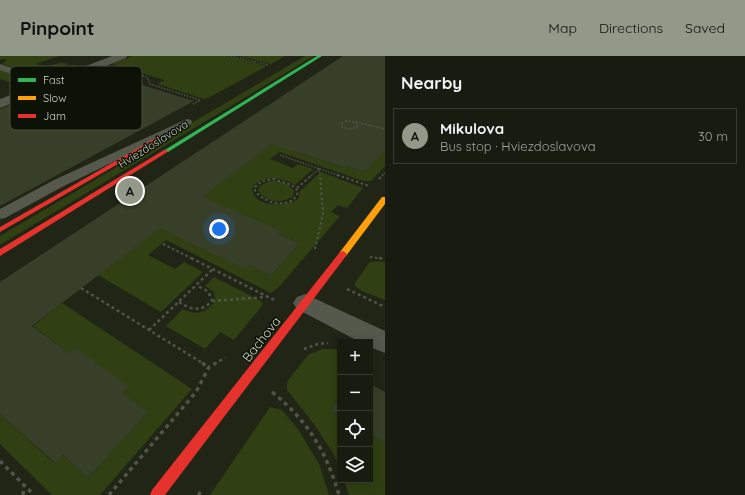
<!DOCTYPE html>
<html lang="en">
<head>
<meta charset="utf-8">
<style>
	body { margin:0; font-family:Quicksand,sans-serif; background:#25291e; color:#f1f3f6 }
	.controls { position:absolute; right:12px; bottom:12px; display:grid; overflow:hidden; border-radius:0px; box-shadow:0 2px 10px #0003 }
	.controls button { width:36px; height:36px; display:grid; place-items:center; padding:0; border:0; border-bottom:1px solid #363a30; background:#181c10; color:#f1f3f6; font:20px sans-serif }
	.you { position:absolute; left:219px; top:173px; width:14px; height:14px; margin:-10px; border:3px solid #fff; border-radius:50%; background:#1a73e8; box-shadow:0 0 0 6px #1a73e833 }
	.badge { display:grid; place-items:center; width:26px; height:26px; border-radius:50%; background:#929988; color:#111; font-size:13px; font-weight:700 }
	.pin { position:absolute; translate:-50% -50%; border:2px solid #fff; box-shadow:0 1px 4px #0006 }
	.list { margin:0; padding:0; list-style:none }
	h2 { display:flex; justify-content:space-between; align-items:center; height:52px; margin:0; padding:0 16px; font-size:17px }
	h2 small { font-size:13px; font-weight:400; color:#9fa19f }
	.list li { display:grid; grid-template-columns:26px 1fr auto; gap:12px; align-items:center; box-sizing:border-box; height:56px; margin:0 8px 8px; padding:0 8px; border:1px solid #363a30; border-radius:0px }
	.list b { display:block; font-size:15px; white-space:nowrap }
	.list p { margin:0; font-size:13px; white-space:nowrap; color:#9fa19f }
	.list em { font-size:13px; font-style:normal; color:#9fa19f }
	.icon { flex:none; width:22px; height:22px; fill:none; stroke:currentColor; stroke-width:2; stroke-linecap:round; stroke-linejoin:round }
	.map { position:relative; flex:none; width:385px; height:439px; overflow:hidden }
	header { display:flex; align-items:center; gap:24px; box-sizing:border-box; height:56px; padding:0 20px; background:#929988; color:#111 }
	header strong { font-size:19px }
	nav { display:flex; gap:22px; margin-inline-start:auto; font-size:14px }
	main { display:flex }
	aside { flex:1; background:#181c10 }
	.map>svg:first-child { display:block }
	.green { fill:#304012 }
	.building { fill:#383f29 }
	.lines { fill:none; stroke-linecap:round; stroke-linejoin:round }
	.path-far3 { stroke:#505449; stroke-width:1.5; stroke-dasharray:1.5 1.5; stroke-linecap:butt }
	.path-far2 { stroke:#505449; stroke-width:2; stroke-dasharray:2.5 2.5; stroke-linecap:butt }
	.path-far1 { stroke:#505449; stroke-width:2.5; stroke-dasharray:3 3; stroke-linecap:butt }
	.path { stroke:#505449; stroke-width:3.5; stroke-dasharray:4 4; stroke-linecap:butt }
	.lane { fill:#54594c; fill-rule:evenodd }
	.street { fill:#54594c; fill-rule:evenodd }
	.fast { fill:#30b455; fill-rule:evenodd }
	.slow { fill:#ff9f0a; fill-rule:evenodd }
	.jam { fill:#e5322d; fill-rule:evenodd }
	.labels { text-anchor:middle; dominant-baseline:central; stroke-width:3; stroke-linejoin:round; paint-order:stroke }
	.far-street-label { font-size:11px; fill:#cfd7c6; stroke:#0d1207 }
	.street-label { font-size:13px; fill:#cfd7c6; stroke:#0d1207 }
	.key { fill:#0d1207; stroke:#474d40; stroke-width:1 }
	.key-label { font-size:11px; fill:#cfd7c6 }
</style>
</head>
<body>
<header>
<strong>Pinpoint</strong>
<nav><a>Map</a><a>Directions</a><a>Saved</a></nav>
</header>
<main>
<div class="map">
<svg width="385" height="439" viewBox="0 0 385 439">
	<rect width="100%" height="100%" fill="#202516"/>
	<g class="green">
		<path d="M 0,0 L 59,0 L 36,8 C 52,14 54,4 69,8 L 34,20 L 2,8 L 7,4 L 3,3 L 0,4 Z"/>
		<path d="M 132,0 L 228,0 L 267,10 L 208,42 L 204,43 L 157,28 L 165,24 L 112,8 Z"/>
		<path d="M 238,0 L 285,0 L 271,8 Z"/>
		<path d="M 305,0 L 314,0 L 0,189 L 0,180 Z"/>
		<path d="M 73,9 L 82,12 L 50,24 L 38,22 Z"/>
		<path d="M 0,10 L 33,22 L 16,28 L 0,23 Z"/>
		<path d="M 385,74 L 385,110 L 371,125 L 363,125 L 280,96 L 270,103 L 293,112 L 298,108 L 313,113 L 295,129 C 282,121 262,118 252,132 C 253,152 285,151 298,143 L 300,135 L 321,116 L 363,132 L 347,152 L 338,149 L 331,156 L 340,160 L 279,231 L 271,237 L 166,184 L 148,199 L 175,213 L 184,206 L 203,216 L 161,256 L 98,219 L 164,168 L 245,213 L 249,209 L 271,220 L 300,187 L 279,178 L 282,175 L 199,143 L 274,86 L 302,98 L 344,112 L 346,110 L 365,116 L 382,97 Z"/>
		<path d="M 271,125 C 280,125 289,126 294,135 L 293,140 C 283,148 265,147 258,134 C 260,128 265,127 271,125 Z"/>
		<path d="M 376,205 L 385,206 L 385,244 L 362,235 L 355,230 L 355,227 L 369,207 Z"/>
		<path d="M 214,221 L 261,245 L 263,247 L 262,250 L 234,284 L 220,276 L 205,293 L 166,270 L 183,253 C 197,260 206,257 215,245 L 214,236 L 205,230 Z"/>
		<path d="M 62,247 L 192,333 L 100,439 L 52,439 L 0,388 L 0,358 L 54,407 L 63,399 L 88,422 L 148,356 L 123,337 L 129,331 L 69,297 L 33,270 Z"/>
		<path d="M 322,293 L 335,293 L 340,295 L 340,339 L 331,355 L 340,361 L 340,414 L 333,397 L 314,368 L 287,334 L 287,326 L 308,299 Z"/>
		<path d="M 270,351 L 282,354 L 298,373 L 319,408 L 329,439 L 210,439 Z"/>
		<path d="M 370,378 L 385,387 L 385,439 L 349,439 L 344,424 L 370,424 Z"/>
	</g>
	<g class="building">
		<path d="M 343,0 L 385,0 L 385,94 L 365,116 L 346,110 L 345,112 L 272,88 L 202,141 L 282,175 L 279,178 L 300,187 L 271,220 L 249,209 L 245,213 L 160,172 L 32,270 L 69,297 L 76,292 L 129,331 L 123,337 L 148,356 L 88,422 L 63,399 L 55,407 L 0,358 L 0,226 Z"/>
		<path d="M 97,15 L 194,45 L 0,150 L 0,53 Z"/>
		<path d="M 370,328 L 385,336 L 385,387 L 370,378 Z"/>
		<path d="M 340,339 L 340,361 L 331,355 Z"/>
	</g>
	<g class="lines">
		<g class="path-far3">
			<path d="M 231,0 L 268,9"/>
			<path d="M 131,16 L 147,21 L 150,28 L 200,44"/>
			<path d="M 193,48 L 201,44"/>
			<path d="M 346,65 L 354,66 L 358,71 L 349,73 L 342,71 L 341,67 Z"/>
			<path d="M 356,66 L 385,73"/>
			<path d="M 280,99 L 340,120"/>
			<path d="M 319,112 L 320,120"/>
			<path d="M 311,120 L 319,113"/>
			<path d="M 382,120 L 385,116"/>
		</g>
		<g class="path-far2">
			<path d="M 337,119 L 369,130"/>
			<path d="M 273,123 L 292,129 L 298,135 C 294,155 260,148 254,132 L 262,125 Z"/>
			<path d="M 379,123 L 383,119"/>
			<path d="M 297,132 L 312,119"/>
			<path d="M 163,188 L 193,203"/>
			<path d="M 315,193 L 323,158 L 320,119"/>
			<path d="M 370,201 L 385,203"/>
		</g>
		<g class="path-far1">
			<path d="M 191,202 L 274,244"/>
			<path d="M 379,202 L 385,203"/>
			<path d="M 81,232 L 204,308"/>
			<path d="M 347,233 L 385,251"/>
			<path d="M 212,245 L 266,241"/>
			<path d="M 179,246 C 191,254 201,256 212,245 C 210,236 205,232 196,230"/>
			<path d="M 149,274 L 213,213"/>
			<path d="M 304,293 L 318,288 L 328,287"/>
			<path d="M 214,308 L 225,302"/>
		</g>
		<g class="path">
			<path d="M 202,307 L 209,311"/>
			<path d="M 272,336 C 308,365 326,395 339,439"/>
			<path d="M 0,405 L 34,439"/>
			<path d="M 23,439 L 24,430"/>
			<path d="M 109,439 L 196,336 L 209,311 L 216,307"/>
			<path d="M 198,439 L 203,433"/>
		</g>
		<g class="lane">
			<path d="M 0,8 L 52,26 L 54,28 L 52,30 L 46,30 L 0,14 Z"/>
			<path d="M 187,63 L 191,64 L 192,66 L 191,68 L 64,130 L 5,162 L 0,163 L 0,153 L 54,124 Z"/>
		</g>
		<g class="street">
			<path d="M 112,0 L 127,0 L 126,2 L 0,52 L 0,43 Z"/>
			<path d="M 305,238 L 385,275 L 385,297 L 370,291 L 370,286 L 360,286 L 297,253 L 293,247 L 297,241 Z"/>
		</g>
		<path class="fast" d="M 317,0 L 322,0 L 168,96 L 163,95 Z"/>
		<path class="slow" d="M 382,141 L 385,141 L 385,148 L 346,200 L 340,200 L 339,198 L 340,196 Z"/>
		<g class="jam">
			<path d="M 161,79 L 164,81 L 163,82 L 0,176 L 0,171 Z"/>
			<path d="M 164,94 L 169,95 L 0,200 L 0,193 Z"/>
			<path d="M 343,195 L 347,198 L 346,200 L 165,439 L 150,439 L 152,434 L 340,196 Z"/>
		</g>
	</g>
	<g class="labels">
		<g class="far-street-label">
			<text transform="translate(153 88) rotate(-32)">Hviezdoslavova</text>
		</g>
		<g class="street-label">
			<text transform="translate(261 283) rotate(-52)">Bachova</text>
		</g>
	</g>
	<rect x="10" y="10" width="132" height="64" rx="6" class="key"/>
	<rect x="18" y="22" width="18" height="4" fill="#30b455"/>
	<rect x="18" y="40" width="18" height="4" fill="#ff9f0a"/>
	<rect x="18" y="58" width="18" height="4" fill="#e5322d"/>
	<g class="key-label">
		<text x="43" y="28">Fast</text>
		<text x="43" y="46">Slow</text>
		<text x="43" y="64">Jam</text>
	</g>
</svg>
<div class="controls">
<button>+</button>
<button>−</button>
<button><svg class="icon" aria-label="locate" viewBox="0 0 24 24"><circle cx="12" cy="12" r="6"/><path d="M12 2v4M12 18v4M2 12h4M18 12h4"/></svg></button>
<button><svg class="icon" aria-label="layers" viewBox="0 0 24 24"><path d="M12 4l9 5-9 5-9-5zM3 14l9 5 9-5"/></svg></button>
</div>
<div class="you"></div>
<div class="pin badge" style="left:130px;top:135px">A</div>
</div>
<aside>
<h2>Nearby<small></small></h2>
<ul class="list">
<li><span class="badge">A</span><div><b>Mikulova</b><p>Bus stop · Hviezdoslavova</p></div><em>30 m</em></li>
</ul>
</aside>
</main>
</body>
</html>
